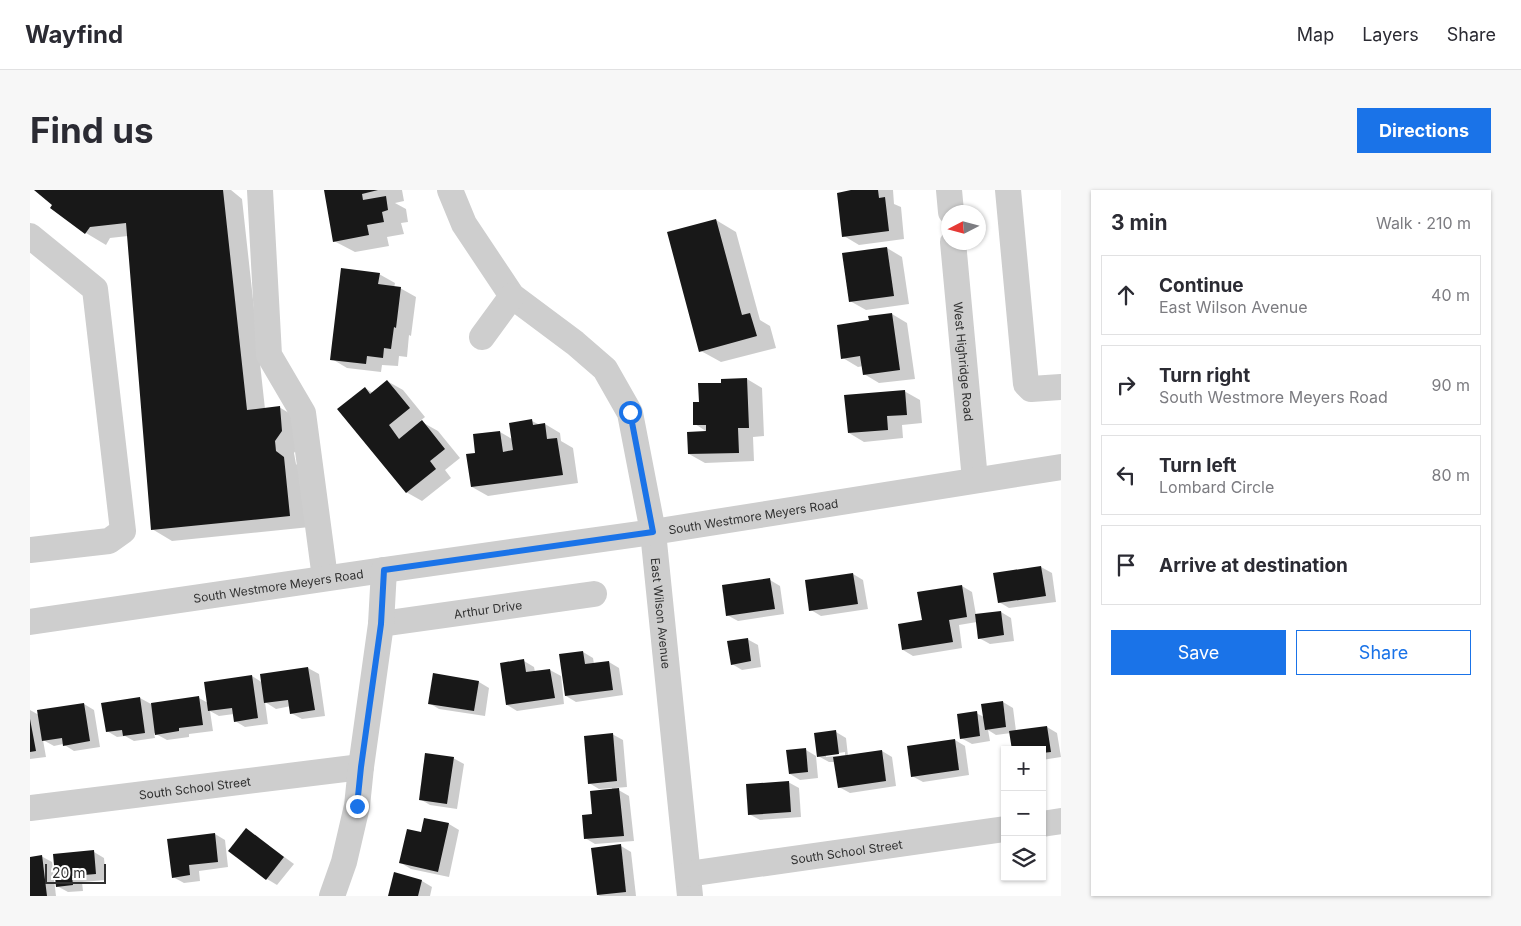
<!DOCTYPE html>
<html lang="en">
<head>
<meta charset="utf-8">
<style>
	body { margin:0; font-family:Inter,sans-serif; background:#f7f7f7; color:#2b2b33 }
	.controls { position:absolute; right:15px; bottom:15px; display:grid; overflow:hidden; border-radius:0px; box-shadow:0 1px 4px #0004 }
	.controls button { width:45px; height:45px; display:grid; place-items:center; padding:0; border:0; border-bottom:1px solid #e1e1e2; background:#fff; color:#2b2b33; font:25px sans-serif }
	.compass { position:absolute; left:911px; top:15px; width:45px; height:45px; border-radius:50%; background:#fff; box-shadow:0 1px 4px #0004; rotate:264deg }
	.scale { position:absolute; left:15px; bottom:12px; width:61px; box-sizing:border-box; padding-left:5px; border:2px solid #313131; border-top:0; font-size:14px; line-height:18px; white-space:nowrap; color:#313131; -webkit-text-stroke:4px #fff; paint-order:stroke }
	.stop { position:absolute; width:15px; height:15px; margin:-11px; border:4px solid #1a73e8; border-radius:50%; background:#fff }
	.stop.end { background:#1a73e8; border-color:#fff; box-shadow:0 1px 5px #0008 }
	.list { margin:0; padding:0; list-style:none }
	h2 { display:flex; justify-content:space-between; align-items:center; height:65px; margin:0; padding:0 20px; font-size:21px }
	h2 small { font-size:16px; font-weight:400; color:#7c7c81 }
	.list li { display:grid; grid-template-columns:32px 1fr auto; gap:15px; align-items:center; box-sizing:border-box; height:80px; margin:0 10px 10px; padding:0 10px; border:1px solid #e1e1e2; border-radius:0px }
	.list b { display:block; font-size:19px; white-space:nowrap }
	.list p { margin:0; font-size:16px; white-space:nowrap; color:#7c7c81 }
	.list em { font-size:16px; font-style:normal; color:#7c7c81 }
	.actions { display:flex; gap:10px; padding:15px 20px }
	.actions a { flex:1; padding:11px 0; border:1px solid #1a73e8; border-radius:0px; text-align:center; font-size:18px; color:#1a73e8 }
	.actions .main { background:#1a73e8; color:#fff }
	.icon { flex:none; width:28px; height:28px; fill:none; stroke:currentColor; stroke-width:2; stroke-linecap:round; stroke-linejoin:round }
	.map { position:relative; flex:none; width:1031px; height:706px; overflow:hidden; border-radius:0px }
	header { display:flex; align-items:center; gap:30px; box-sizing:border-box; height:70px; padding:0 25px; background:#fff; border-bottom:1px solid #e1e1e2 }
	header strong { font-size:24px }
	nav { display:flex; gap:28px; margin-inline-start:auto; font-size:18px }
	.intro { display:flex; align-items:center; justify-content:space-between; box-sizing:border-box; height:120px; padding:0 30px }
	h1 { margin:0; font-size:35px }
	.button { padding:12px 22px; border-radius:0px; background:#1a73e8; color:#fff; font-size:18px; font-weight:700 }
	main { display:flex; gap:30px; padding:0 30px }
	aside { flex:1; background:#fff; border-radius:0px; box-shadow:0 1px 4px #0004 }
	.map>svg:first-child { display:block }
	.shadow { fill:#0003; fill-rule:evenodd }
	.building { fill:#181818 }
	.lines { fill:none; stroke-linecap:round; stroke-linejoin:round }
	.minor { stroke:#cecece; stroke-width:26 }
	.route { stroke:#1a73e8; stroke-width:6 }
	.labels { text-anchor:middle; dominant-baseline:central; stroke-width:5; stroke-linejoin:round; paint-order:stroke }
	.street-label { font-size:12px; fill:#313131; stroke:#fff }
</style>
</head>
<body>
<header>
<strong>Wayfind</strong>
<nav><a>Map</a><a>Layers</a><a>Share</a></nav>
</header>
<div class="intro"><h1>Find us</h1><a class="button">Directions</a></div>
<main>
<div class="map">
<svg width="1031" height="706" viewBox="0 0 1031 706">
	<rect width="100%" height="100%" fill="#fff"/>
	<g class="shadow">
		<path d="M 6,0 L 201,0 L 212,9 L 235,219 L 249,217 L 269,229 L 272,252 L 264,263 L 266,274 L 273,280 L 280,337 L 142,351 L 122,339 L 98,46 L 80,48 L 76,55 L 56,43 Z"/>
		<path d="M 295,0 L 372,0 L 374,11 L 365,13 L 376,19 L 378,32 L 371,33 L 374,44 L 357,47 L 359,56 L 325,62 L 304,51 Z"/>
		<path d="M 822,0 L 863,0 L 864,14 L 871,17 L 874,49 L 829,55 L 814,46 Z"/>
		<path d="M 686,30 L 706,42 L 730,130 L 740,136 L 746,158 L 691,172 L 671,161 Z"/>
		<path d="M 857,58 L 872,67 L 879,114 L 836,120 L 820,111 Z"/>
		<path d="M 349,84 L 365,93 L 364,98 L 370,98 L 386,107 L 381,146 L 379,145 L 377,167 L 369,166 L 368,176 L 352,175 L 351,182 L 317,178 L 302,169 Z"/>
		<path d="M 862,124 L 877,133 L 885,189 L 849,193 L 834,184 L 833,176 L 828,177 L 813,168 L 841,131 Z"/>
		<path d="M 717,189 L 732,198 L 734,246 L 723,247 L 724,271 L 675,273 L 659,264 L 679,243 L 665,234 L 670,213 Z"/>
		<path d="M 357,191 L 373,200 L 395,227 L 390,231 L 408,241 L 430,268 L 415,280 L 421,288 L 392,311 L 376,302 L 335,198 L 343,203 Z"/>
		<path d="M 874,201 L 890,210 L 892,233 L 872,235 L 873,248 L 834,252 L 819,243 Z"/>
		<path d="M 502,231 L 510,235 L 515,234 L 530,243 L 531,251 L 543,258 L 548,293 L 458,306 L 442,297 L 447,264 L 470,242 L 482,249 Z"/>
		<path d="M 1011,377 L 1022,383 L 1026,412 L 979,418 L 969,412 L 965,384 Z"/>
		<path d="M 823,384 L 833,390 L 838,419 L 791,426 L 781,420 Z"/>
		<path d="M 740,390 L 750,396 L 754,424 L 708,431 L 697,425 Z"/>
		<path d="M 932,396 L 942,402 L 946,425 L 971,422 L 981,428 L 984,451 L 960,454 L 949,448 L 947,432 L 929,435 L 932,458 L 883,466 L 873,460 L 893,431 Z"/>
		<path d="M 717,449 L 728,455 L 731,477 L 712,480 L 702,474 Z"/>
		<path d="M 553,462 L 563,468 L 564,474 L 579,472 L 589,478 L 593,505 L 546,512 L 536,506 Z"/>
		<path d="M 494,471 L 504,477 L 505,482 L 520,480 L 531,486 L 534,514 L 487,521 L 477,515 Z"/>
		<path d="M 278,478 L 289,484 L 295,526 L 272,529 L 261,523 L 261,516 L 246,519 L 235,512 L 238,534 L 215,537 L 205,531 L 204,524 L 189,526 L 180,521 L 183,541 L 159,544 L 159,547 L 137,550 L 124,543 L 125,548 L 104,551 L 95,546 L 87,547 L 77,541 L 110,508 L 121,514 L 169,508 L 178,513 L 222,486 L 233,493 Z"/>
		<path d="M 404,484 L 449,492 L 459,498 L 455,526 L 409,519 L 399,513 Z"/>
		<path d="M 973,512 L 983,518 L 986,541 L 1017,537 L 1027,543 L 1031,567 L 1012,570 L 1012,560 L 981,543 L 966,545 L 958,540 L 960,551 L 942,554 L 931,548 L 946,523 L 954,527 Z"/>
		<path d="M 54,514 L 64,520 L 70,557 L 44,561 L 33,554 L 24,556 L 13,550 L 16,567 L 0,569 L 0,520 L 9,525 Z"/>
		<path d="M 806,542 L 816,548 L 818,566 L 852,561 L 862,567 L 866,596 L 820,603 L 809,597 L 805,572 L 799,572 L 788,566 ZM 815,562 L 815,565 L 796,567 L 796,565 Z"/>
		<path d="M 582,544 L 593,550 L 597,597 L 585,598 L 599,606 L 604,651 L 565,654 L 555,648 L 564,626 L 582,600 L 582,598 L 569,599 L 559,593 Z"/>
		<path d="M 925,550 L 935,556 L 939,585 L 893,592 L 882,586 Z"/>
		<path d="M 776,560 L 786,566 L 788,588 L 770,590 L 760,584 Z"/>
		<path d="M 423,568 L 434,574 L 427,619 L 400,615 L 390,609 Z"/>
		<path d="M 758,592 L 769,598 L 771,627 L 730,630 L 719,624 Z"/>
		<path d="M 395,629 L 419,634 L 429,640 L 419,687 L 381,679 L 371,673 L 392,643 Z"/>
		<path d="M 217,640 L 264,674 L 247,695 L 237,689 L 200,661 Z"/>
		<path d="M 185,644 L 195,650 L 198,677 L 169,681 L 170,691 L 154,693 L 143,687 Z"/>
		<path d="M 591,656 L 601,662 L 606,706 L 570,706 L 568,705 Z"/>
		<path d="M 64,662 L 74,668 L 76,690 L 52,692 L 53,701 L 38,702 L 27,696 Z"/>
		<path d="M 11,666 L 22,672 L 26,706 L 0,706 L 0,668 Z"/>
		<path d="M 365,684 L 392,691 L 402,697 L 400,706 L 359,706 Z"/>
	</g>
	<g class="building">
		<path d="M 4,0 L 193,0 L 217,220 L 250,216 L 252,241 L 245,251 L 246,261 L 254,267 L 260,326 L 121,340 L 96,33 L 60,37 L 55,44 L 20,18 L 22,15 Z"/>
		<path d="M 294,0 L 348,0 L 332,4 L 333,10 L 356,6 L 358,20 L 352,22 L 354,32 L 337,35 L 339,45 L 303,52 Z"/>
		<path d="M 821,0 L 848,0 L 849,8 L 855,7 L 859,41 L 812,47 L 807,3 Z"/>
		<path d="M 686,29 L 712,125 L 720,123 L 727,146 L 669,162 L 637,42 Z"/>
		<path d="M 857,57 L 864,106 L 819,112 L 812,63 Z"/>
		<path d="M 311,78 L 350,83 L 348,94 L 371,97 L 366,138 L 364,137 L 361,159 L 354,158 L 353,168 L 337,166 L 336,174 L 300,170 Z"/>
		<path d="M 862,123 L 870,180 L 833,185 L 830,166 L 811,169 L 807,135 L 839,130 L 838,126 Z"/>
		<path d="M 717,188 L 719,238 L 708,238 L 709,263 L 658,264 L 657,242 L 676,241 L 676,235 L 663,235 L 663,212 L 669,212 L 668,193 L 691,193 L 691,189 Z"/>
		<path d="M 357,190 L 380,218 L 359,235 L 369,249 L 392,230 L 415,259 L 400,271 L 406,279 L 376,303 L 307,219 L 335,197 L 340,204 Z"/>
		<path d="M 875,200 L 877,225 L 857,226 L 858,240 L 818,243 L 814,205 Z"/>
		<path d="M 502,229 L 503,235 L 515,233 L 517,249 L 527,248 L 533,285 L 441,297 L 436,264 L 445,263 L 443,244 L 470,241 L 473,262 L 483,260 L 479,233 Z"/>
		<path d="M 1011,376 L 1016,406 L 968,413 L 963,383 Z"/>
		<path d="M 823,383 L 828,414 L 779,421 L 775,390 Z"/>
		<path d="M 740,388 L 745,419 L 696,426 L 692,395 Z"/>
		<path d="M 932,395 L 937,427 L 919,430 L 923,452 L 872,460 L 868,434 L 892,430 L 887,402 Z"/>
		<path d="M 971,421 L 974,445 L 948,449 L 945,424 Z"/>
		<path d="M 718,448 L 721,471 L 701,475 L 697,451 Z"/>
		<path d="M 553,461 L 555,474 L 579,471 L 583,500 L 535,506 L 529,464 Z"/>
		<path d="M 494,469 L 496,482 L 520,479 L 525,508 L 476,515 L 470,473 Z"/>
		<path d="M 278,477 L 285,520 L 260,524 L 258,510 L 234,513 L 230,484 Z"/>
		<path d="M 403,483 L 449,491 L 444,521 L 398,514 Z"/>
		<path d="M 222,485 L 228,528 L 204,532 L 202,518 L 178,521 L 174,492 Z"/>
		<path d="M 169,506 L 173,535 L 149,538 L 149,541 L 125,545 L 121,513 Z"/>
		<path d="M 110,507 L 115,543 L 93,546 L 92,540 L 76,542 L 71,513 Z"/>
		<path d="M 973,511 L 976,537 L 955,540 L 951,514 Z"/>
		<path d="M 54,513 L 60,551 L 33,556 L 32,548 L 12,551 L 7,520 Z"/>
		<path d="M 947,521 L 950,546 L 930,549 L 927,524 Z"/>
		<path d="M 0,529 L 6,561 L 0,562 Z"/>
		<path d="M 1017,536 L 1021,562 L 1012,563 L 1012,560 L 982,560 L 979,541 Z"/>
		<path d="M 806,540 L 809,564 L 787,567 L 784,543 Z"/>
		<path d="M 583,543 L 587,591 L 558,594 L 554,546 Z"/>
		<path d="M 925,549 L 929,580 L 881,587 L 877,556 Z"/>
		<path d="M 776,558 L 778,582 L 759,584 L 756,560 Z"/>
		<path d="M 852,560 L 856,591 L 808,598 L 803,567 Z"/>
		<path d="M 395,563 L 424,567 L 417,614 L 389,610 Z"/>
		<path d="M 759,591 L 761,622 L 718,625 L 716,594 Z"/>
		<path d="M 589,598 L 594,646 L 554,649 L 552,625 L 562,624 L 560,601 Z"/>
		<path d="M 394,628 L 419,633 L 408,682 L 369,673 L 377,639 L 391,642 Z"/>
		<path d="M 216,638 L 254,667 L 236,690 L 198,661 Z"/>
		<path d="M 185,643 L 188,672 L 159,675 L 160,685 L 142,688 L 137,649 Z"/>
		<path d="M 591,654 L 596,702 L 567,705 L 561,658 Z"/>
		<path d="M 64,660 L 66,684 L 42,686 L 43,695 L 26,697 L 23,664 Z"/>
		<path d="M 12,665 L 17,706 L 0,706 L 0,667 Z"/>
		<path d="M 364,682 L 392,690 L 388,706 L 358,706 Z"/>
	</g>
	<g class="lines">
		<g class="minor">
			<path d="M 230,0 L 239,165 L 273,223 L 295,388"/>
			<path id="s1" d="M 420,0 L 434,34 L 482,106 L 545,153 L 575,179 L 600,223 L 623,342 L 660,706"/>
			<path d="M 919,0 L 921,22"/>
			<path d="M 978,0 L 996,194 L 1001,199 L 1031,197"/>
			<path d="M 0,46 L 65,99 L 93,341 L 79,351 L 0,360"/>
			<path id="s2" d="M 923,52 L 945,290"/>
			<path d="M 452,147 L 482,106"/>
			<path id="s3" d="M 0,432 L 354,380 L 623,342 L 1031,277"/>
			<path id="s4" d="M 351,434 L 564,404"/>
			<path id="s5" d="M 0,618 L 331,577"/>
			<path d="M 1012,634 L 1031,631"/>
			<path id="s6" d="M 658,684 L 975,639"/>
			<path d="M 302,706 L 314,672 L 327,616 L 331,577 L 351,434 L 354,380"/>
		</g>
	</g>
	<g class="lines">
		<path class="route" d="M 327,616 L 331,577 L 351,434 L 354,380 L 623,342 L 600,222"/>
	</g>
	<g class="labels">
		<g class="street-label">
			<text stroke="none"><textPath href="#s2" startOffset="120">West Highridge Road</textPath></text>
			<text stroke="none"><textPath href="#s3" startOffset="731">South Westmore Meyers Road</textPath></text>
			<text stroke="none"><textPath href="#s3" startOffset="251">South Westmore Meyers Road</textPath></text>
			<text stroke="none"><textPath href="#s4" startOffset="108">Arthur Drive</textPath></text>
			<text stroke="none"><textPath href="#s1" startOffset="495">East Wilson Avenue</textPath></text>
			<text stroke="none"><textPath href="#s5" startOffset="166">South School Street</textPath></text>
			<text stroke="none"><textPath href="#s6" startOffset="160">South School Street</textPath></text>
		</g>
	</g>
</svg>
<div class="controls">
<button>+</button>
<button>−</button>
<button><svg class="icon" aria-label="layers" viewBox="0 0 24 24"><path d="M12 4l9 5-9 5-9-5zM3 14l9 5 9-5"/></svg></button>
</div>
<svg class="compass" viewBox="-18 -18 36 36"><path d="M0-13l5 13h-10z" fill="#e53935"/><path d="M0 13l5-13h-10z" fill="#7c7c81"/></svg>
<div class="scale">20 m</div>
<div class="stop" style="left:600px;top:222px"></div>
<div class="stop end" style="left:327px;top:616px"></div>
</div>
<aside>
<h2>3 min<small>Walk · 210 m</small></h2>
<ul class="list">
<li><svg class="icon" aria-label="ahead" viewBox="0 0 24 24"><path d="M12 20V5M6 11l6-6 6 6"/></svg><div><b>Continue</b><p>East Wilson Avenue</p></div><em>40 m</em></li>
<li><svg class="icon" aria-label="right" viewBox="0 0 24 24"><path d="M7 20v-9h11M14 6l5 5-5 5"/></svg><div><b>Turn right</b><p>South Westmore Meyers Road</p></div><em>90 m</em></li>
<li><svg class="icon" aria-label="left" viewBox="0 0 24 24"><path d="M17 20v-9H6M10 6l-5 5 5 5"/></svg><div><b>Turn left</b><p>Lombard Circle</p></div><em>80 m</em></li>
<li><svg class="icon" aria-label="arrive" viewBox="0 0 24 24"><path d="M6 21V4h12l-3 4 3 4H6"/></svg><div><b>Arrive at destination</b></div></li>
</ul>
<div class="actions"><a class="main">Save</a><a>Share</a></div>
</aside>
</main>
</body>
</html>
